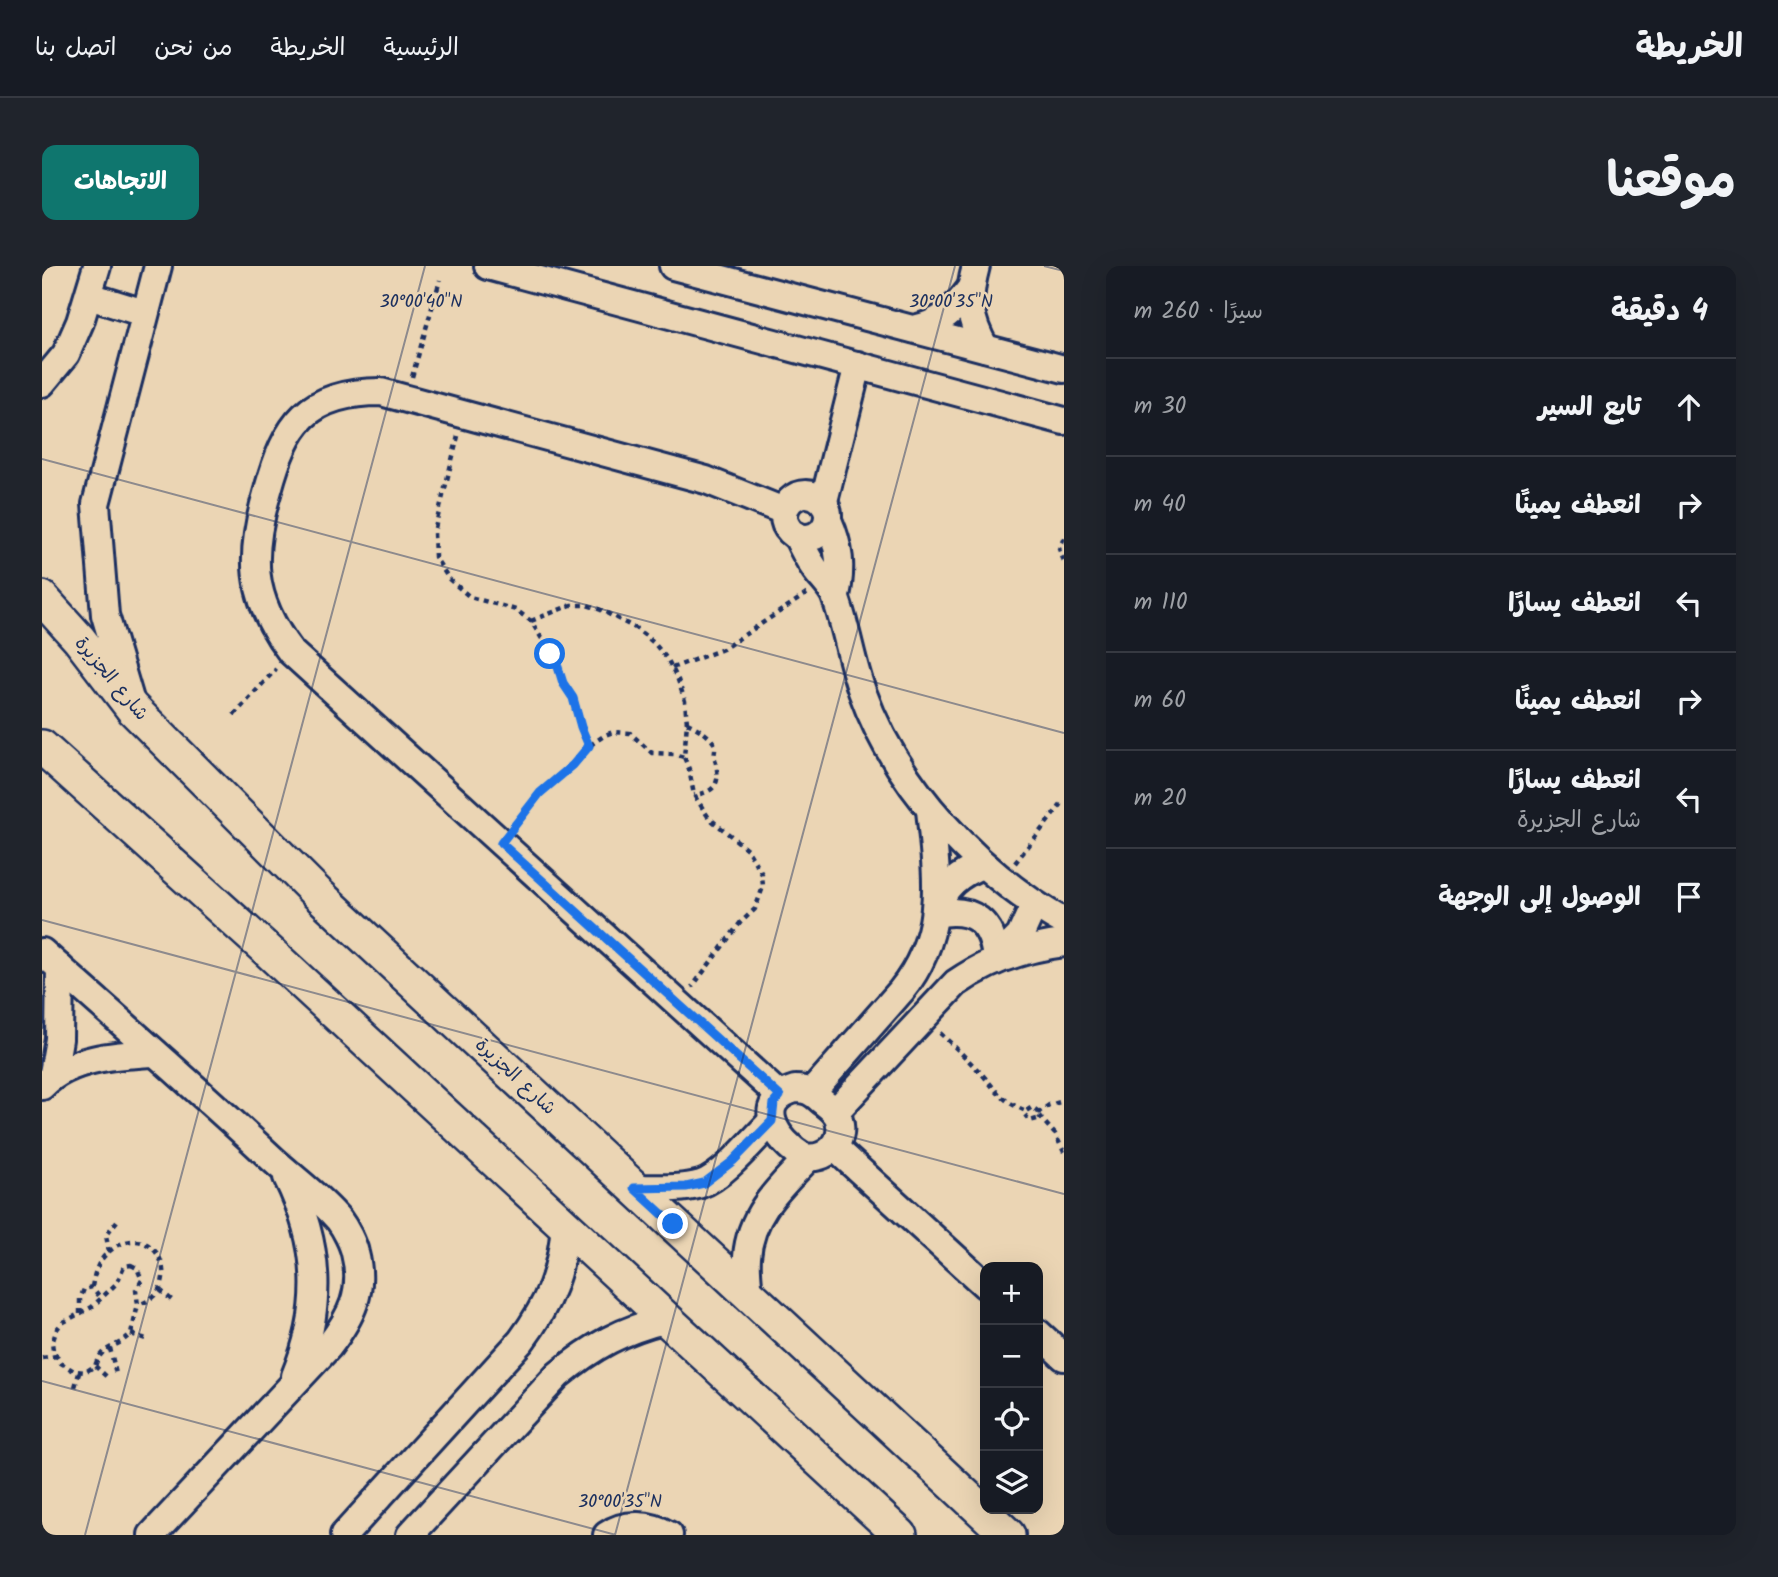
<!DOCTYPE html>
<html lang="ar">
<head>
<meta charset="utf-8">
<style>
	body { margin:0; font-family:Kalam,"Playpen Sans Arabic",sans-serif; background:#20242c; color:#f1f3f6; direction:rtl }
	.controls { position:absolute; right:21px; bottom:21px; display:grid; overflow:hidden; border-radius:14px; box-shadow:0 7px 28px #0002 }
	.controls button { width:63px; height:63px; display:grid; place-items:center; padding:0; border:0; border-bottom:2px solid #363941; background:#171b24; color:#f1f3f6; font:35px sans-serif }
	.stop { position:absolute; width:21px; height:21px; margin:-16px; border:5px solid #1a73e8; border-radius:50%; background:#fff }
	.stop.end { background:#1a73e8; border-color:#fff; box-shadow:0 2px 7px #0008 }
	.list { margin:0; padding:0; list-style:none }
	h2 { display:flex; justify-content:space-between; align-items:center; height:91px; margin:0; padding:0 28px; font-size:30px }
	h2 small { font-size:23px; font-weight:400; color:#9ea1a6 }
	.list li { display:grid; grid-template-columns:46px 1fr auto; gap:21px; align-items:center; box-sizing:border-box; height:98px; padding:0 28px; border-top:2px solid #363941 }
	.list b { display:block; font-size:26px; white-space:nowrap }
	.list p { margin:0; font-size:23px; white-space:nowrap; color:#9ea1a6 }
	.list em { font-size:23px; font-style:normal; color:#9ea1a6 }
	.icon { flex:none; width:38px; height:38px; fill:none; stroke:currentColor; stroke-width:2; stroke-linecap:round; stroke-linejoin:round }
	.map { position:relative; flex:none; width:1022px; height:1269px; overflow:hidden; direction:ltr; border-radius:14px }
	header { display:flex; align-items:center; gap:42px; box-sizing:border-box; height:98px; padding:0 35px; background:#171b24; border-bottom:2px solid #363941 }
	header strong { font-size:33px }
	nav { display:flex; gap:38px; margin-inline-start:auto; font-size:24px }
	.intro { display:flex; align-items:center; justify-content:space-between; box-sizing:border-box; height:168px; padding:0 42px }
	h1 { margin:0; font-size:49px }
	.button { padding:18px 32px; border-radius:14px; background:#0f766e; color:#fff; font-size:24px; font-weight:700 }
	main { display:flex; gap:42px; padding:0 42px }
	aside { flex:1; background:#171b24; border-radius:14px; box-shadow:0 7px 28px #0002 }
	.map>svg:first-child { display:block }
	.lines { fill:none; stroke-linecap:round; stroke-linejoin:round }
	.minor-casing { stroke:#1b2f5e; stroke-width:32 }
	.major-casing { stroke:#1b2f5e; stroke-width:38 }
	.path { stroke:#1b2f5e; stroke-width:4.5; stroke-dasharray:5 5; stroke-linecap:butt }
	.minor { stroke:#ebd5b4; stroke-width:26 }
	.major { stroke:#ebd5b4; stroke-width:33 }
	.route { stroke:#1a73e8; stroke-width:9 }
	.ticks { fill:none; stroke:#1b2f5e; stroke-width:2; stroke-opacity:0.45 }
	.labels { text-anchor:middle; dominant-baseline:central; stroke-width:5; stroke-linejoin:round; paint-order:stroke }
	.street-label { font-size:19px; fill:#1b2f5e; stroke:#ebd5b4 }
	.ticks-label { font-size:18px; text-anchor:middle; fill:#1b2f5e; stroke:#ebd5b4; stroke-width:5; stroke-linejoin:round; paint-order:stroke }
</style>
</head>
<body>
<header>
<strong>الخريطة</strong>
<nav><a>الرئيسية</a><a>الخريطة</a><a>من نحن</a><a>اتصل بنا</a></nav>
</header>
<div class="intro"><h1>موقعنا</h1><a class="button">الاتجاهات</a></div>
<main>
<aside>
<h2>4 دقيقة<small>سيرًا · 260 m</small></h2>
<ul class="list">
<li><svg class="icon" aria-label="ahead" viewBox="0 0 24 24"><path d="M12 20V5M6 11l6-6 6 6"/></svg><div><b>تابع السير</b></div><em>30 m</em></li>
<li><svg class="icon" aria-label="right" viewBox="0 0 24 24"><path d="M7 20v-9h11M14 6l5 5-5 5"/></svg><div><b>انعطف يمينًا</b></div><em>40 m</em></li>
<li><svg class="icon" aria-label="left" viewBox="0 0 24 24"><path d="M17 20v-9H6M10 6l-5 5 5 5"/></svg><div><b>انعطف يسارًا</b></div><em>110 m</em></li>
<li><svg class="icon" aria-label="right" viewBox="0 0 24 24"><path d="M7 20v-9h11M14 6l5 5-5 5"/></svg><div><b>انعطف يمينًا</b></div><em>60 m</em></li>
<li><svg class="icon" aria-label="left" viewBox="0 0 24 24"><path d="M17 20v-9H6M10 6l-5 5 5 5"/></svg><div><b>انعطف يسارًا</b><p>شارع الجزيرة</p></div><em>20 m</em></li>
<li><svg class="icon" aria-label="arrive" viewBox="0 0 24 24"><path d="M6 21V4h12l-3 4 3 4H6"/></svg><div><b>الوصول إلى الوجهة</b></div></li>
</ul>
</aside>
<div class="map">
<svg width="1022" height="1269" viewBox="0 0 1022 1269">
	<rect width="100%" height="100%" fill="#ebd5b4"/>
	<filter id="ink" filterUnits="userSpaceOnUse"><feTurbulence type="fractalNoise" baseFrequency=".0143" numOctaves="2"/><feDisplacementMap in="SourceGraphic" scale="14" xChannelSelector="R" yChannelSelector="G"/><feConvolveMatrix kernelMatrix="1 2 1 2 8 2 1 2 1" color-interpolation-filters="sRGB"/></filter>
	<g filter="url(#ink)">
		<g class="lines">
			<g class="minor-casing">
				<g id="minor">
					<path d="M 446,0 L 1022,155"/>
					<path d="M 631,0 L 1022,103"/>
					<path d="M 934,0 C 925,34 926,51 943,82"/>
					<path d="M 47,30 L 102,47"/>
					<path d="M 872,63 C 899,57 913,44 929,22"/>
					<path d="M 0,117 L 24,88 L 38,56 L 55,0"/>
					<circle cx="764" cy="250" r="22"/>
					<path d="M 782,235 L 816,99"/>
					<path d="M 786,254 C 798,281 800,302 794,330"/>
					<path d="M 755,270 C 760,281 766,293 773,303 C 779,312 791,322 794,333 C 805,363 809,395 820,425 C 854,520 935,607 1022,656"/>
					<path d="M 87,430 L 63,349 L 54,238 L 116,0"/>
					<path d="M 894,644 C 902,620 917,608 940,599"/>
					<path d="M 893,648 C 931,640 951,656 954,694"/>
					<path d="M 0,686 C 76,754 152,820 226,889 C 249,911 276,929 297,954 C 303,962 311,977 313,987 C 323,1025 309,1051 287,1080 L 110,1269"/>
					<path d="M 955,693 L 978,670 L 992,639"/>
					<path d="M 11,808 L 17,773 L 18,702"/>
					<path d="M 0,820 C 28,791 75,789 113,787"/>
					<path d="M 753,823 C 765,823 770,826 779,834 C 785,839 795,845 797,854 C 804,877 783,895 762,891 C 735,876 709,836 753,823 Z"/>
					<path d="M 770,826 L 859,725 C 905,668 895,612 888,544"/>
					<path d="M 738,830 L 249,386 C 207,331 207,288 226,224 C 244,158 265,126 339,126 L 664,214 L 742,245"/>
					<path d="M 793,846 L 914,717 C 947,694 982,682 1022,677"/>
					<path d="M 792,881 L 943,1019"/>
					<path d="M 245,911 C 278,978 282,1040 253,1110"/>
					<path d="M 592,922 C 614,922 638,924 659,918 C 682,910 712,873 730,855"/>
					<path d="M 707,1029 C 706,1017 704,1003 705,991 C 708,948 738,921 766,892"/>
					<path d="M 996,1067 L 1022,1091"/>
					<path d="M 302,1269 L 479,1075 C 508,1036 519,1007 523,959"/>
					<path d="M 368,1269 L 516,1109 C 551,1080 580,1064 625,1053"/>
					<path d="M 565,1269 C 583,1256 608,1258 627,1269"/>
				</g>
			</g>
			<g class="major-casing">
				<g id="major">
					<path d="M 0,332 L 37,373 L 90,442 L 276,628 L 966,1269"/>
					<path d="M 0,481 L 224,683 L 858,1269"/>
				</g>
			</g>
			<g class="path">
				<path d="M 370,111 L 398,14"/>
				<path d="M 416,170 L 392,266 L 393,291 L 407,313 L 428,331 L 474,344 L 489,355 L 513,394 L 521,417 L 531,431 L 542,470 L 547,480"/>
				<path d="M 1022,272 L 1017,283 L 1022,295"/>
				<path d="M 489,355 L 529,339 L 545,339 L 559,344 L 595,363 L 612,377 L 626,394 L 636,414 L 643,435 L 645,457 L 642,491 L 647,503 L 652,529 L 667,552 L 705,583 L 720,608 L 721,621 L 713,643 L 698,657 L 650,721"/>
				<path d="M 630,402 L 681,383 L 766,327"/>
				<path d="M 192,449 L 234,403"/>
				<path d="M 645,457 C 654,461 666,468 672,477 C 675,483 671,487 673,493 C 678,514 677,526 652,529"/>
				<path d="M 473,559 L 498,527 L 531,499 L 547,480 L 563,469 L 571,466 L 588,467 L 610,487 L 632,488 L 642,491"/>
				<path d="M 973,597 L 1022,535"/>
				<path d="M 898,767 C 910,778 922,790 934,802 C 954,822 955,833 984,845"/>
				<path d="M 997,846 L 990,841 L 984,845 L 983,849 L 988,855 L 995,853 L 997,846 L 1007,839 L 1022,835"/>
				<path d="M 997,850 L 1013,868 L 1022,886"/>
				<path d="M 67,986 L 64,969 L 75,955"/>
				<path d="M 89,999 L 95,1002 L 100,1014 L 94,1024 L 96,1039 L 89,1068 L 79,1076 L 62,1085 L 56,1092 L 53,1100 L 43,1106 L 32,1105 L 27,1102 L 19,1097 L 11,1084 L 10,1077 L 15,1063 L 20,1057 L 50,1041 L 75,1017 L 82,1000 Z"/>
				<path d="M 50,1021 C 53,1002 58,990 75,980 C 116,956 144,1024 96,1039"/>
				<path d="M 118,1024 L 132,1036"/>
				<path d="M 38,1048 L 38,1033 L 42,1023 L 50,1021 L 58,1031"/>
				<path d="M 89,1068 L 104,1073"/>
				<path d="M 68,1082 L 74,1108"/>
				<path d="M 0,1092 L 15,1090"/>
				<path d="M 53,1100 L 65,1111"/>
				<path d="M 33,1121 L 37,1107"/>
			</g>
			<use href="#minor" class="minor"/>
			<use href="#major" class="major"/>
		</g>
	</g>
	<g class="lines" filter="url(#ink)">
		<path class="route" d="M 508,388 L 516,401 L 521,417 L 531,432 L 539,461 L 547,480 L 531,499 L 498,527 L 459,577 L 738,830 L 732,837 L 730,855 L 691,895 L 662,917 L 644,921 L 592,922 L 631,958"/>
	</g>
	<path class="ticks" d="M 1002,0 L 1022,5M 0,193 L 1022,467M 0,654 L 1022,928M 0,1115 L 574,1269M 43,1269 L 383,0M 573,1269 L 913,0"/>
	<g class="labels">
		<g class="street-label">
			<text transform="translate(69 413) rotate(50)">شارع الجزيرة</text>
			<text transform="translate(473 811) rotate(43)">شارع الجزيرة</text>
		</g>
	</g>
	<g class="ticks-label">
		<text x="379" y="41">30°00'40"N</text>
		<text x="909" y="41">30°00'35"N</text>
		<text x="578" y="1241">30°00'35"N</text>
	</g>
</svg>
<div class="controls">
<button>+</button>
<button>−</button>
<button><svg class="icon" aria-label="locate" viewBox="0 0 24 24"><circle cx="12" cy="12" r="6"/><path d="M12 2v4M12 18v4M2 12h4M18 12h4"/></svg></button>
<button><svg class="icon" aria-label="layers" viewBox="0 0 24 24"><path d="M12 4l9 5-9 5-9-5zM3 14l9 5 9-5"/></svg></button>
</div>
<div class="stop" style="left:508px;top:388px"></div>
<div class="stop end" style="left:631px;top:958px"></div>
</div>
</main>
</body>
</html>
